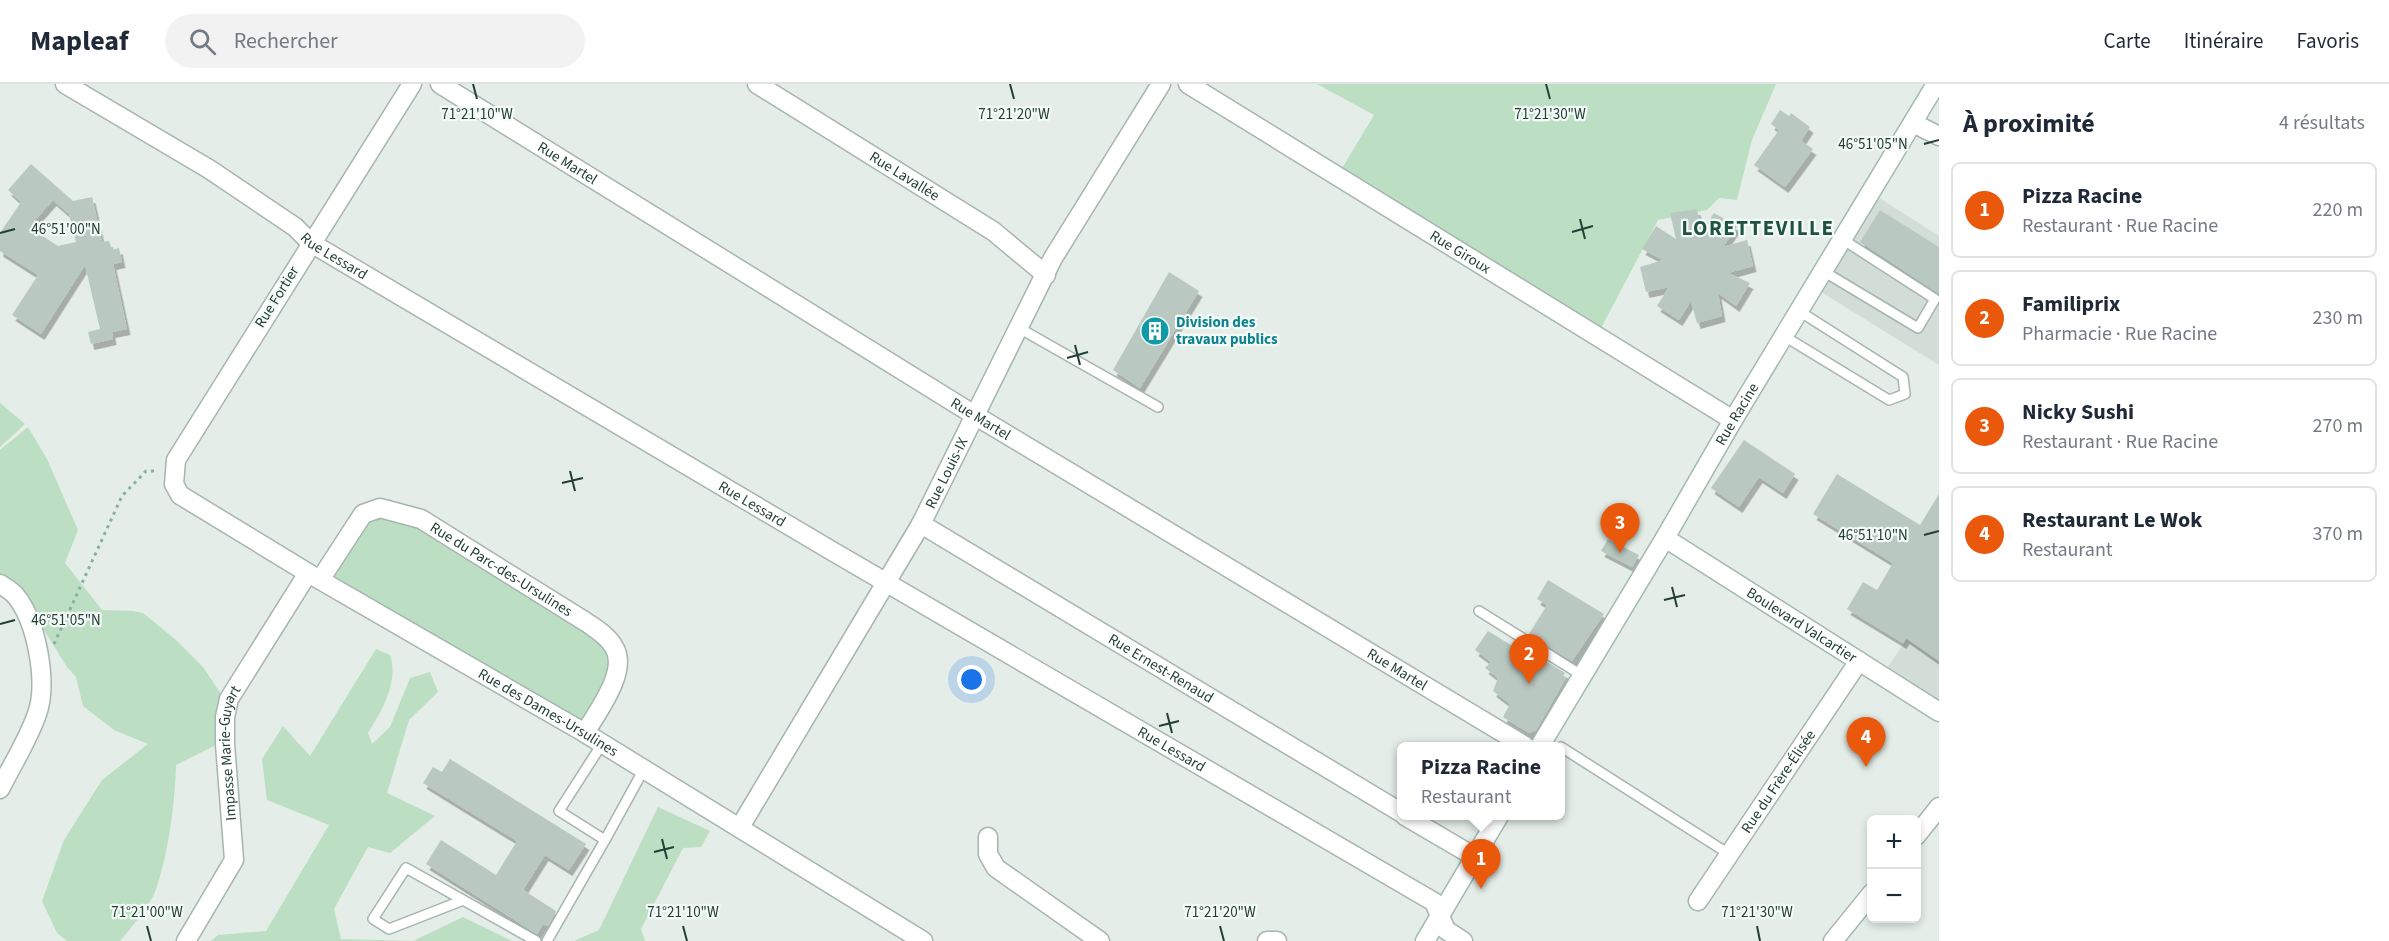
<!DOCTYPE html>
<html lang="fr">
<head>
<meta charset="utf-8">
<style>
	body { margin:0; font-family:"Source Sans 3",sans-serif; background:#f2f2f3; color:#1f2937 }
	.controls { position:absolute; right:18px; bottom:18px; display:grid; overflow:hidden; border-radius:9px; box-shadow:0 3px 9px #0003 }
	.controls button { width:54px; height:54px; display:grid; place-items:center; padding:0; border:0; border-bottom:2px solid #e0e1e3; background:#fff; color:#1f2937; font:30px sans-serif }
	.you { position:absolute; left:972px; top:596px; width:21px; height:21px; margin:-15px; border:4px solid #fff; border-radius:50%; background:#1a73e8; box-shadow:0 0 0 9px #1a73e833 }
	.badge { display:grid; place-items:center; width:39px; height:39px; border-radius:50%; background:#ea580c; color:#fff; font-size:20px; font-weight:700 }
	.pin { position:absolute; translate:-50% -50px; filter:drop-shadow(0 2px 3px #0008) }
	.pin::after { content:''; position:absolute; top:32px; width:21px; height:18px; background:inherit; clip-path:polygon(0 0,100% 0,50% 100%) }
	.popup { position:absolute; left:1397px; top:658px; width:168px; height:78px; box-sizing:border-box; display:grid; place-content:center; border-radius:9px; background:#fff; filter:drop-shadow(0 2px 4px #0005); font-size:20px; white-space:nowrap; color:#747a83 }
	.popup b { font-size:22px; color:#1f2937 }
	.popup::after { content:''; position:absolute; left:50%; top:100%; margin-left:-12px; border:12px solid transparent; border-top-color:#fff }
	.list { margin:0; padding:0; list-style:none }
	h2 { display:flex; justify-content:space-between; align-items:center; height:78px; margin:0; padding:0 24px; font-size:26px }
	h2 small { font-size:20px; font-weight:400; color:#747a83 }
	.list li { display:grid; grid-template-columns:39px 1fr auto; gap:18px; align-items:center; box-sizing:border-box; height:96px; margin:0 12px 12px; padding:0 12px; border:2px solid #e0e1e3; border-radius:9px }
	.list b { display:block; font-size:22px; white-space:nowrap }
	.list p { margin:0; font-size:20px; white-space:nowrap; color:#747a83 }
	.list em { font-size:20px; font-style:normal; color:#747a83 }
	.icon { flex:none; width:33px; height:33px; fill:none; stroke:currentColor; stroke-width:2; stroke-linecap:round; stroke-linejoin:round }
	.map { position:relative; flex:none; width:1939px; height:857px; overflow:hidden }
	header { display:flex; align-items:center; gap:36px; box-sizing:border-box; height:84px; padding:0 30px; background:#fff; border-bottom:2px solid #e0e1e3 }
	header strong { font-size:28px }
	nav { display:flex; gap:33px; margin-inline-start:auto; font-size:21px }
	.search { width:420px; height:54px; background:#f2f2f3; display:flex; align-items:center; gap:15px; box-sizing:border-box; padding:0 21px; border-radius:33px; color:#747a83; font-size:22px }
	main { display:flex }
	aside { flex:1; background:#fff }
	.map>svg:first-child { display:block }
	.built { fill:#d2ddd7 }
	.green { fill:#bcdfc3 }
	.building { fill:#b9c8c1; fill-rule:evenodd; filter:url(#shadow) }
	.lines { fill:none; stroke-linecap:round; stroke-linejoin:round }
	.service-casing { stroke:#a6b5af; stroke-width:12 }
	.minor-casing { stroke:#a6b5af; stroke-width:21 }
	.secondary-casing { stroke:#a2b9af; stroke-width:21 }
	.path { stroke:#84b1a0; stroke-width:3; stroke-dasharray:3 4.5; stroke-linecap:butt }
	.service { stroke:#fff; stroke-width:9 }
	.minor { stroke:#fff; stroke-width:18 }
	.secondary { stroke:#fff; stroke-width:18 }
	.ticks { fill:none; stroke:#233f36; stroke-width:2 }
	.labels { text-anchor:middle; dominant-baseline:central; stroke-width:4.5; stroke-linejoin:round; paint-order:stroke }
	.street-label { font-size:15px; fill:#233f36; stroke:#f4faf7 }
	.culture-label { font-size:15px; font-weight:bold; fill:#0d838f; stroke:#f4faf7; text-anchor:start }
	.district-label { font-size:21px; font-weight:bold; letter-spacing:1.5px; fill:#1e5242; stroke:#f4faf7 }
	.ticks-label { font-size:15px; text-anchor:middle; fill:#233f36; stroke:#f4faf7; stroke-width:4.5; stroke-linejoin:round; paint-order:stroke }
</style>
</head>
<body>
<header>
<strong>Mapleaf</strong>
<div class="search"><svg class="icon" aria-label="search" viewBox="0 0 24 24"><circle cx="10" cy="10" r="6"/><path d="M15 15l6 6"/></svg>Rechercher</div>
<nav><a>Carte</a><a>Itinéraire</a><a>Favoris</a></nav>
</header>
<main>
<div class="map">
<svg width="1939" height="857" viewBox="0 0 1939 857">
	<defs>
		<filter id="shadow"><feDropShadow dx="3.5" dy="6" stdDeviation="0" flood-color="#0004"/></filter>
	</defs>
	<rect width="100%" height="100%" fill="#e4ede8"/>
	<g class="built">
		<path d="M 1870,108 L 1939,152 L 1939,281 L 1813,203 Z"/>
		<path d="M 1939,509 L 1939,628 L 1882,591 Z"/>
	</g>
	<g class="green">
		<path d="M 1317,0 L 1776,0 L 1752,56 L 1737,116 L 1719,114 L 1707,126 L 1658,136 L 1599,248 L 1338,91 L 1374,31 Z"/>
		<path d="M 0,319 L 25,340 L 0,363 Z"/>
		<path d="M 28,343 L 47,375 L 78,446 L 65,479 L 102,526 L 133,527 L 143,529 L 176,556 L 203,583 L 223,613 L 214,662 L 176,681 C 175,719 168,773 155,808 C 149,822 130,846 120,857 L 67,857 L 57,849 L 42,817 L 64,756 L 102,696 L 148,660 L 114,646 L 83,622 L 76,593 L 67,583 L 26,517 L 0,493 L 0,366 Z"/>
		<path d="M 398,428 L 586,538 L 619,578 L 585,649 L 320,496 L 360,436 Z"/>
		<path d="M 376,565 L 390,571 C 399,597 382,627 368,649 L 372,660 L 390,643 L 410,594 L 430,588 L 438,608 L 409,636 L 387,709 L 435,732 L 390,769 L 368,763 L 334,825 L 341,855 L 413,857 L 463,833 L 512,857 L 211,857 L 218,851 L 266,847 L 329,741 L 267,716 L 262,675 L 283,642 L 310,672 Z"/>
		<path d="M 658,723 L 710,747 L 701,763 L 683,764 L 641,845 L 645,857 L 574,857 L 599,846 Z"/>
	</g>
	<g class="building">
		<path d="M 1780,26 L 1789,32 L 1791,29 L 1810,43 L 1801,57 L 1813,65 L 1785,103 L 1754,81 L 1779,46 L 1771,40 Z"/>
		<path d="M 31,80 L 73,117 L 92,113 L 102,158 L 109,157 L 112,166 L 119,164 L 122,178 L 113,180 L 127,245 L 112,248 L 113,255 L 91,260 L 88,248 L 100,245 L 85,181 L 41,250 L 12,231 L 38,191 L 0,167 L 0,149 L 21,118 L 8,106 ZM 53,116 L 69,130 L 76,158 L 58,162 L 29,143 Z"/>
		<path d="M 1697,125 L 1702,147 L 1714,129 L 1737,142 L 1723,163 L 1747,156 L 1753,182 L 1728,189 L 1750,199 L 1736,222 L 1718,209 L 1722,232 L 1697,239 L 1691,217 L 1679,236 L 1657,222 L 1669,203 L 1646,208 L 1640,183 L 1663,176 L 1642,165 L 1656,142 L 1676,155 L 1670,129 Z"/>
		<path d="M 1880,126 L 1939,163 L 1939,210 L 1860,158 Z"/>
		<path d="M 1169,188 L 1199,207 L 1140,304 L 1113,286 Z"/>
		<path d="M 1744,356 L 1795,390 L 1783,409 L 1759,393 L 1739,423 L 1711,404 Z"/>
		<path d="M 1837,390 L 1920,441 L 1939,410 L 1939,577 L 1906,554 L 1903,559 L 1847,525 L 1863,498 L 1877,506 L 1893,479 L 1813,430 Z"/>
		<path d="M 1608,455 L 1639,471 L 1632,483 L 1601,467 Z"/>
		<path d="M 1548,496 L 1604,530 L 1572,577 L 1529,550 L 1547,521 L 1537,515 Z"/>
		<path d="M 1488,547 L 1519,566 L 1522,562 L 1565,589 L 1563,592 L 1566,594 L 1536,646 L 1529,649 L 1503,633 L 1510,620 L 1493,607 L 1498,594 L 1485,584 L 1491,578 L 1475,566 Z"/>
		<path d="M 450,675 L 586,760 L 569,786 L 545,771 L 523,806 L 556,827 L 548,842 L 543,840 L 537,850 L 426,780 L 441,756 L 496,791 L 517,757 L 423,699 L 433,683 L 442,688 Z"/>
	</g>
	<g class="lines">
		<g class="service-casing">
			<g id="service">
				<path d="M 1823,187 L 1918,244 L 1935,215 L 1842,155"/>
				<path d="M 1019,244 L 1158,323"/>
				<path d="M 1784,252 L 1889,316 L 1905,310 L 1903,293 L 1799,227"/>
				<path d="M 1479,527 L 1583,592"/>
				<path d="M 602,660 L 559,727 L 605,756 L 644,685"/>
				<path d="M 1561,663 L 1729,770"/>
				<path d="M 461,817 L 389,845 L 373,835 L 406,784 L 536,857"/>
				<path d="M 547,857 L 605,756"/>
			</g>
		</g>
		<g class="minor-casing">
			<g id="minor">
				<path id="s1" d="M 65,0 L 209,85 L 295,143 L 311,159 L 832,467 L 1434,818 L 1446,846 L 1463,857"/>
				<path id="s2" d="M 412,0 L 176,376 L 174,400 L 180,411 L 308,489 L 585,649 L 923,857"/>
				<path id="s3" d="M 440,0 L 976,332 L 1525,662"/>
				<path id="s4" d="M 757,0 L 993,147 L 1046,191"/>
				<path id="s5" d="M 1188,0 L 1733,336"/>
				<path d="M 1913,39 L 1939,52"/>
				<path id="s6" d="M 921,440 L 1402,729"/>
				<path id="s7" d="M 320,496 L 363,430 L 380,424 L 421,435 L 586,538 C 596,545 608,552 614,563 C 629,587 597,628 585,649"/>
				<path d="M 0,500 C 5,503 11,507 15,511 C 37,537 48,599 37,630 C 28,656 12,681 0,705"/>
				<path d="M 1405,732 L 1475,773"/>
				<path id="s8" d="M 740,743 L 921,440 L 1053,174 L 1161,0"/>
				<path d="M 1916,752 L 1939,723"/>
				<path d="M 988,753 L 988,770 L 996,784 L 1100,857"/>
				<path id="s9" d="M 1698,817 L 1859,577"/>
				<path id="s10" d="M 186,857 L 234,776 L 225,660 L 225,633 L 229,615 L 308,489"/>
				<path d="M 1267,857 L 1277,857"/>
				<path d="M 1833,857 L 1872,809"/>
			</g>
		</g>
		<g class="secondary-casing">
			<g id="secondary">
				<path id="s11" d="M 1665,454 L 1939,628"/>
				<path id="s12" d="M 1540,662 L 1665,454 L 1733,336 L 1936,0"/>
				<path d="M 1425,857 L 1499,732"/>
			</g>
		</g>
		<path class="path" d="M 54,560 L 122,412 L 146,387 L 158,387"/>
		<use href="#service" class="service"/>
		<use href="#minor" class="minor"/>
		<use href="#secondary" class="secondary"/>
	</g>
	<path class="ticks" d="M 473,0 L 477,15M 1010,0 L 1014,15M 1546,0 L 1550,15M 1924,60 L 1939,56M 1580,135 L 1585,155M 1572,148 L 1593,142M 0,149 L 15,145M 1075,261 L 1080,281M 1067,274 L 1088,268M 570,387 L 575,407M 562,399 L 583,394M 1924,451 L 1939,447M 1672,503 L 1677,523M 1664,516 L 1685,511M 0,540 L 15,536M 1167,629 L 1172,649M 1159,642 L 1179,637M 662,755 L 667,775M 654,768 L 674,763M 147,842 L 151,857M 683,842 L 687,857M 1220,842 L 1224,857M 1757,842 L 1760,857"/>
	<defs>
		<g id="building-disc" transform="scale(1.5)"><circle r="9.5" fill="#0f9aa8" stroke="#f4faf7"/><path d="M-4-6H4V6H1V3H-1V6H-4ZM-2.5-4.3h1.7v1.8h-1.7ZM.8-4.3h1.7v1.8H.8ZM-2.5-1h1.7V.8h-1.7ZM.8-1h1.7V.8H.8Z" fill="#fff"/></g>
	</defs>
	<g fill-rule="evenodd">
		<use href="#building-disc" x="1155" y="247"/>
	</g>
	<g class="labels">
		<g class="street-label">
			<text stroke="none"><textPath href="#s3" startOffset="150">Rue Martel</textPath></text>
			<text stroke="none"><textPath href="#s4" startOffset="174">Rue Lavallée</textPath></text>
			<text stroke="none"><textPath href="#s5" startOffset="320">Rue Giroux</textPath></text>
			<text stroke="none"><textPath href="#s1" startOffset="320">Rue Lessard</textPath></text>
			<text transform="translate(277 213) rotate(-58)">Rue Fortier</text>
			<text stroke="none"><textPath href="#s12" startOffset="386">Rue Racine</textPath></text>
			<text stroke="none"><textPath href="#s3" startOffset="636">Rue Martel</textPath></text>
			<text stroke="none"><textPath href="#s8" startOffset="410">Rue Louis-IX</textPath></text>
			<text stroke="none"><textPath href="#s1" startOffset="806">Rue Lessard</textPath></text>
			<text stroke="none"><textPath href="#s7" startOffset="234">Rue du Parc-des-Ursulines</textPath></text>
			<text stroke="none"><textPath href="#s11" startOffset="162">Boulevard Valcartier</textPath></text>
			<text stroke="none"><textPath href="#s6" startOffset="280">Rue Ernest-Renaud</textPath></text>
			<text stroke="none"><textPath href="#s3" startOffset="1122">Rue Martel</textPath></text>
			<text stroke="none"><textPath href="#s2" startOffset="908">Rue des Dames-Ursulines</textPath></text>
			<text stroke="none"><textPath href="#s1" startOffset="1292">Rue Lessard</textPath></text>
			<text stroke="none"><textPath href="#s10" startOffset="202">Impasse Marie-Guyart</textPath></text>
			<text stroke="none"><textPath href="#s9" startOffset="144">Rue du Frère-Élisée</textPath></text>
		</g>
		<g class="culture-label">
			<text x="1176" y="238">Division des<tspan x="1176" dy="17">travaux publics</tspan></text>
		</g>
		<g class="district-label">
			<text x="1758" y="144">LORETTEVILLE</text>
		</g>
	</g>
	<g class="ticks-label">
		<text x="477" y="35">71°21'10"W</text>
		<text x="1014" y="35">71°21'20"W</text>
		<text x="1550" y="35">71°21'30"W</text>
		<text x="1873" y="65">46°51'05"N</text>
		<text x="66" y="150">46°51'00"N</text>
		<text x="1873" y="456">46°51'10"N</text>
		<text x="66" y="541">46°51'05"N</text>
		<text x="147" y="833">71°21'00"W</text>
		<text x="683" y="833">71°21'10"W</text>
		<text x="1220" y="833">71°21'20"W</text>
		<text x="1757" y="833">71°21'30"W</text>
	</g>
</svg>
<div class="controls">
<button>+</button>
<button>−</button>
</div>
<div class="you"></div>
<div class="pin badge" style="left:1481px;top:805px">1</div>
<div class="popup"><b>Pizza Racine</b>Restaurant</div>
<div class="pin badge" style="left:1529px;top:600px">2</div>
<div class="pin badge" style="left:1620px;top:469px">3</div>
<div class="pin badge" style="left:1866px;top:683px">4</div>
</div>
<aside>
<h2>À proximité<small>4 résultats</small></h2>
<ul class="list">
<li><span class="badge">1</span><div><b>Pizza Racine</b><p>Restaurant · Rue Racine</p></div><em>220 m</em></li>
<li><span class="badge">2</span><div><b>Familiprix</b><p>Pharmacie · Rue Racine</p></div><em>230 m</em></li>
<li><span class="badge">3</span><div><b>Nicky Sushi</b><p>Restaurant · Rue Racine</p></div><em>270 m</em></li>
<li><span class="badge">4</span><div><b>Restaurant Le Wok</b><p>Restaurant</p></div><em>370 m</em></li>
</ul>
</aside>
</main>
</body>
</html>
